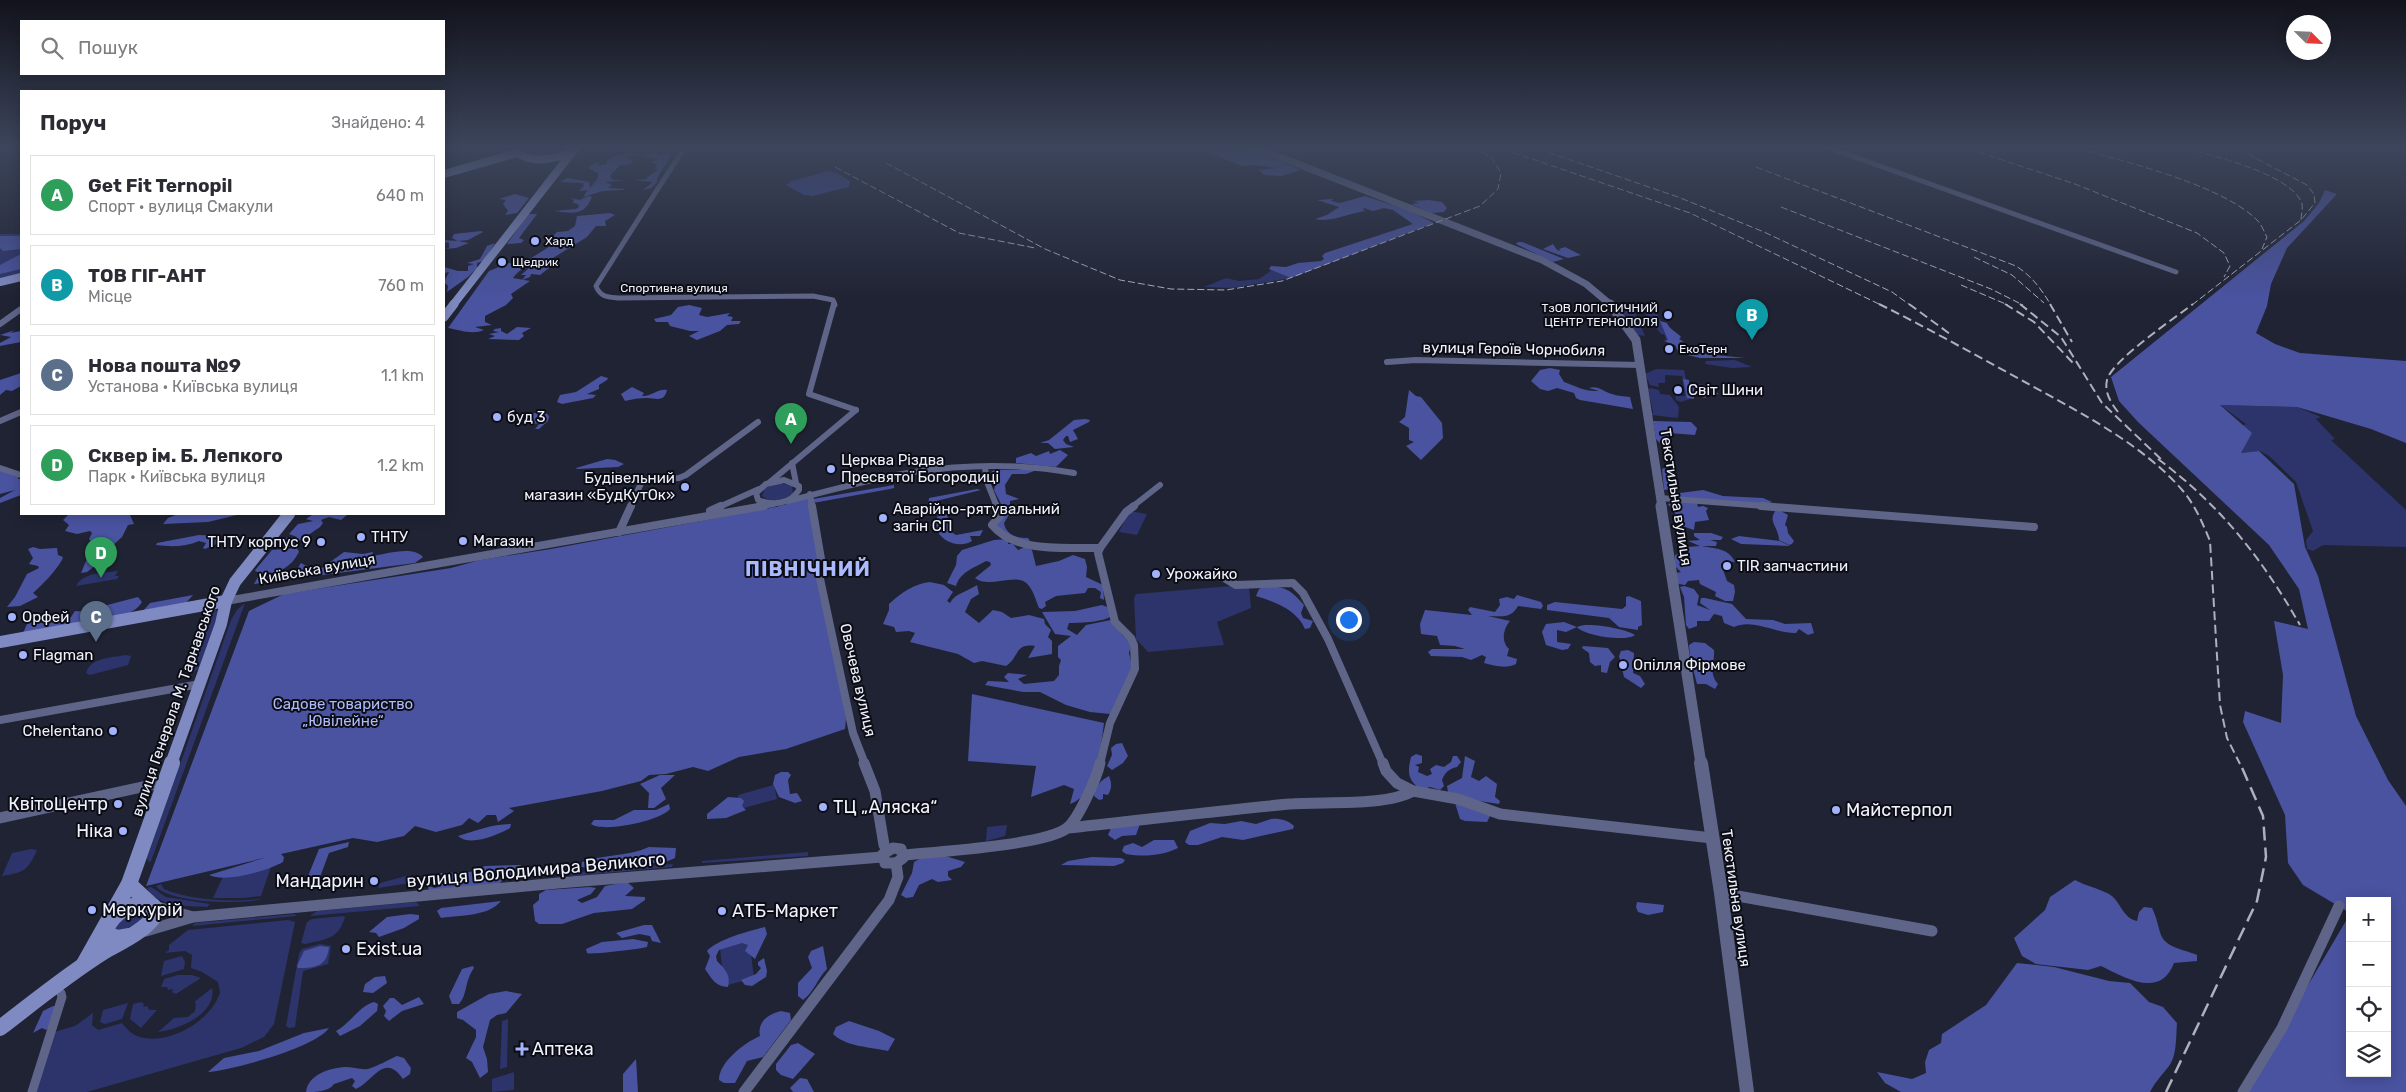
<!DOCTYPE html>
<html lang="uk">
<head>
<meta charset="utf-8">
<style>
	body { margin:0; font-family:Rubik,sans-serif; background:#f7f7f7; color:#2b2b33 }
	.controls { position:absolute; right:15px; bottom:15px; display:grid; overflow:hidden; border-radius:0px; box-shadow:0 2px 12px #0003 }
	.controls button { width:45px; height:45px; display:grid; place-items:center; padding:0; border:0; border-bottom:1px solid #e1e1e2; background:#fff; color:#2b2b33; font:25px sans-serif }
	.compass { position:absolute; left:2286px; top:15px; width:45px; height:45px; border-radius:50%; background:#fff; box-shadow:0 2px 12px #0003; rotate:114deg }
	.you { position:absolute; left:1348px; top:619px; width:18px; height:18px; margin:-12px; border:4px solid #fff; border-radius:50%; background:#1a73e8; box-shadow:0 0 0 8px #1a73e833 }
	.badge { display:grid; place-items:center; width:32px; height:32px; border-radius:50%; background:#1a73e8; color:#fff; font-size:16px; font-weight:700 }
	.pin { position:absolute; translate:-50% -41px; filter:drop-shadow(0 1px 2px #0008) }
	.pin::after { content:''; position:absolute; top:26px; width:18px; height:15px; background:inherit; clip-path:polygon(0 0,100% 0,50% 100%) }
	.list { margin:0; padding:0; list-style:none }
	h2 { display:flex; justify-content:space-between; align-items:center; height:65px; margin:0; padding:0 20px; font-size:21px }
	h2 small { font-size:16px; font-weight:400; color:#7c7c81 }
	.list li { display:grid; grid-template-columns:32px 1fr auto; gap:15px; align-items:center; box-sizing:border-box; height:80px; margin:0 10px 10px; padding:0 10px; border:1px solid #e1e1e2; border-radius:0px }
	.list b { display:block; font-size:19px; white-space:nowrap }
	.list p { margin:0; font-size:16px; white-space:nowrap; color:#7c7c81 }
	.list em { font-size:16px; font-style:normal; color:#7c7c81 }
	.icon { flex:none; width:28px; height:28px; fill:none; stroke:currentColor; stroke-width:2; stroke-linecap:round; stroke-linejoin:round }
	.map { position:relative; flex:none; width:2406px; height:1092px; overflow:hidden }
	.search { position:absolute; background:#fff; box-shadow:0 2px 12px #0003; left:20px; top:20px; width:425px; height:55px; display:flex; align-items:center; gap:12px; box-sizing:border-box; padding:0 18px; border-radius:0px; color:#7c7c81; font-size:19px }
	.panel { position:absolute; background:#fff; box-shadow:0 2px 12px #0003; left:20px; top:90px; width:425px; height:425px; border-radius:0px }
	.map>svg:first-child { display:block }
	.green { fill:#2d346b }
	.forest { fill:#4953a0 }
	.water { fill:#3a428e }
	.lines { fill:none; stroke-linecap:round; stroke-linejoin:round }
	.pedestrian { stroke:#5e6588; stroke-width:9 }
	.minor-far3 { stroke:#5e6588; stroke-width:5 }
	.minor-far2 { stroke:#5e6588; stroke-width:6 }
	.minor-far1 { stroke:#5e6588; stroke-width:8 }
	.minor { stroke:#5e6588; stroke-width:11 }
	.tertiary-far3 { stroke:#5e6588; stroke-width:7 }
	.tertiary-far2 { stroke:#5e6588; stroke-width:9 }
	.tertiary-far1 { stroke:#5e6588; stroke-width:11 }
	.tertiary { stroke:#5e6588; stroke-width:14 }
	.secondary-far3 { stroke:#7e8ac1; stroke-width:8 }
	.secondary-far2 { stroke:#7e8ac1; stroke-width:9 }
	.secondary-far1 { stroke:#7e8ac1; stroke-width:12 }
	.secondary { stroke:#7e8ac1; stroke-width:16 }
	.rail-far2 { stroke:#adb0bd; stroke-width:1; stroke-dasharray:7 3; stroke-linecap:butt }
	.rail-far1 { stroke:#adb0bd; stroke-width:2; stroke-dasharray:9 4.5; stroke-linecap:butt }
	.rail { stroke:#adb0bd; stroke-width:2.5; stroke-dasharray:14 7; stroke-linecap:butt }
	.poi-dot { fill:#a3b2fd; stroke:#0c0d14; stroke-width:2 }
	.labels { text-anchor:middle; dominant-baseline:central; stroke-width:4; stroke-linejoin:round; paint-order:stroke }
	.far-poi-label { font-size:12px; fill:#eff2fd; stroke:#0c0d14; text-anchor:start }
	.far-street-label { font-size:12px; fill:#eff2fd; stroke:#0c0d14 }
	.street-label { font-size:15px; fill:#eff2fd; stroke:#0c0d14 }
	.poi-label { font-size:15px; fill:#eff2fd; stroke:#0c0d14; text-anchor:start }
	.park-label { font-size:15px; fill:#aebbfb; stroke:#0c0d14 }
	.near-poi-label { font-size:18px; fill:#eff2fd; stroke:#0c0d14; text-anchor:start }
	.near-street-label { font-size:18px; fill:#eff2fd; stroke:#0c0d14 }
	.district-label { font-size:20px; font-weight:bold; letter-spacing:1px; fill:#abb9ff; stroke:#0c0d14 }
</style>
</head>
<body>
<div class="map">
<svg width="2406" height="1092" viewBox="0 0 2406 1092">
	<rect width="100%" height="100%" fill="#202333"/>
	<g class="green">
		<path d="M 527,146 L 572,146 C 563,159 535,158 522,153 Z"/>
		<path d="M 0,234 L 21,234 L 21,273 L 0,278 Z"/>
		<path d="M 1272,270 L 1291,278 L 1232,288 L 1204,287 L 1226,278 L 1239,281 L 1259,279 Z"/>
		<path d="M 1621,303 L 1628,304 L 1634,310 L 1645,336 L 1638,335 L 1616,306 Z"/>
		<path d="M 1638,305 L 1655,308 L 1671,344 L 1668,344 L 1664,334 L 1661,334 L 1649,319 L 1650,316 L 1647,316 Z"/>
		<path d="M 1735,360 L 1752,367 L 1732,368 L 1705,364 L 1706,361 Z"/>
		<path d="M 1656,369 L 1684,370 L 1690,399 L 1681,402 L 1676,400 L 1675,396 L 1685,396 L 1682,376 L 1665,375 L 1665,383 L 1658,383 L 1659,387 L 1650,385 L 1645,374 Z"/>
		<path d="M 1650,388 L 1659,390 L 1660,394 L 1670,395 L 1679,407 L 1678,418 L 1651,415 L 1653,412 L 1648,389 Z"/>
		<path d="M 2220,405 L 2297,407 L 2321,417 L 2316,419 L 2335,439 L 2331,440 L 2406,510 L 2406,547 L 2323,545 L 2313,551 L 2307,549 L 2306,540 L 2313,531 L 2296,482 L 2269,456 L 2260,451 L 2241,453 L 2240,427 L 2246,424 Z"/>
		<path d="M 779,483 L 792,486 L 793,493 C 784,500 772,504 762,496 L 765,488 Z"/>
		<path d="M 1129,511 L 1147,514 L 1137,535 L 1119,532 Z"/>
		<path d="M 118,571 L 115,576 L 119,576 L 117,579 L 76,586 C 84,572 103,573 118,571 Z"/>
		<path d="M 1231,586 L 1249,587 L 1251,608 L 1217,622 L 1224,645 L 1148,652 L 1136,639 L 1134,599 L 1136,594 Z"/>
		<path d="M 245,603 L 151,861 L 149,862 L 147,858 L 231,620 L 237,610 Z"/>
		<path d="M 212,607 L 219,613 L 201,668 L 189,674 Z"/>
		<path d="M 126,655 L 131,656 L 128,665 L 90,675 L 86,673 C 91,657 111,658 126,655 Z"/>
		<path d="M 774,785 L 777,799 L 740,809 L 738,795 Z"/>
		<path d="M 1007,825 L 1005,836 L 986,841 L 987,827 Z"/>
		<path d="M 31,849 L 37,850 C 27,872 24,872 2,876 L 12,853 Z"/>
		<path d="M 808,852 L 808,856 L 702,863 L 702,861 Z"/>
		<path d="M 274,858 L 261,896 L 243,898 L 213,898 L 226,870 Z"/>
		<path d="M 673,864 L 672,867 L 573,876 L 566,873 Z"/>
		<path d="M 410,875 L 414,878 L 410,883 L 378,888 L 380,883 Z"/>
		<path d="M 161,884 L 164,889 C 192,901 231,902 262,899 C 243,905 167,903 156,886 Z"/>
		<path d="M 151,887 L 166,897 L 210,904 L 207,907 C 189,906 156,907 147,888 Z"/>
		<path d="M 416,902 L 420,906 L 310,916 L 317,911 Z"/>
		<path d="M 150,909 L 144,925 L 114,932 L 117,918 Z"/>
		<path d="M 295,914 L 296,916 L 192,926 L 195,923 Z"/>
		<path d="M 343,916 L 345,917 C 338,940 326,939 305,944 L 301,943 L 307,922 L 312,919 Z"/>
		<path d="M 288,920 L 295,922 L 274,1024 L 264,1037 L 241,1048 L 87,1092 L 34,1092 L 54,1032 L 75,1026 L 93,1013 L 92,1025 L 98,1030 L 122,1023 C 126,1028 131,1034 137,1036 C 167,1047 210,1022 220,993 L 218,982 L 202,972 L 191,968 L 192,955 L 185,951 L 165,953 L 169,950 L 169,945 L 188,930 Z"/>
		<path d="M 749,939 L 754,978 L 724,986 L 720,948 Z"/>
		<path d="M 320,944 L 331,946 L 328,964 L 303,971 L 295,1027 L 289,1028 L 286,1026 L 299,954 L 302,949 Z"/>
		<path d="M 182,956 L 185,962 L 184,969 L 161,976 L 164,961 Z"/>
		<path d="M 178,975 L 192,975 L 201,978 L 176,994 L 172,992 L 173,989 L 168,990 L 167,987 L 161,987 L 164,979 Z"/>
		<path d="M 212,988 C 217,1014 178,1030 158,1032 L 174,1018 L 188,1017 L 195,1011 L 196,1003 L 194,1002 Z"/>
		<path d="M 141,1002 L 144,1004 L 143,1007 L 147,1006 L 149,1010 L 157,1010 L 141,1028 L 130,1019 L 133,1004 Z"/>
		<path d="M 128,1003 L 122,1019 L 105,1024 L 100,1022 L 103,1010 Z"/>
		<path d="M 508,1019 L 507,1067 L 500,1069 L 502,1021 Z"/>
		<path d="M 514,1072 L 514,1090 L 492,1092 L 492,1079 Z"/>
	</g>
	<g class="forest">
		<path d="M 1205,146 L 1247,146 L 1300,170 L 1282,176 L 1264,175 L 1259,170 L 1276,168 L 1254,165 L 1242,166 L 1208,152 L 1210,149 Z"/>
		<path d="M 635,153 L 644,155 L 627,156 L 634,163 L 619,166 L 610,176 L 613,180 L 626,180 L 605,182 L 612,185 L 608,188 L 625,189 L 623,190 L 603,191 L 583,197 L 588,190 L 579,191 L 584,186 L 583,183 L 560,182 L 567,178 L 589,182 L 590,188 L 598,178 L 598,173 L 588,168 L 595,163 L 599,163 L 597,166 L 607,164 L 607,160 L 617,155 Z"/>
		<path d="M 657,153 L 658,156 L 667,152 L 671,156 L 657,178 L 657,182 L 651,188 L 643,190 L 653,182 L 633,180 L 648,179 L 646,178 L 658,170 L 655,169 L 657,165 L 651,162 L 659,159 L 644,157 L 649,154 Z"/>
		<path d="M 2325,190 L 2337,194 L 2287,248 L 2271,284 L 2267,306 L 2256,333 L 2275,344 L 2300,353 L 2406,361 L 2406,443 L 2371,429 L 2297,407 L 2220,405 L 2252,433 L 2241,453 L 2259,451 L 2294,484 L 2305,547 L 2318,576 L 2356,716 L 2388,780 L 2406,806 L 2406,1092 L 2245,1092 L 2350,914 L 2350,1073 L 2387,1073 L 2387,901 L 2350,901 L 2350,913 L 2303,885 L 2288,863 L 2285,815 L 2243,722 L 2245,711 L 2281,723 L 2283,675 L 2274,621 L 2308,629 L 2299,589 L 2269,545 L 2138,422 L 2119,401 L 2111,377 L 2304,221 L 2319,203 Z"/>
		<path d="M 515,194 L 529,198 L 517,213 L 505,215 L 508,211 L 503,204 L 506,200 L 499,199 Z"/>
		<path d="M 588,196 L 592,197 C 584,217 572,213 554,211 L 576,209 L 579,207 L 578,204 L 573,203 L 574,200 L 569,198 L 580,200 Z"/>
		<path d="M 1365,196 L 1410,211 L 1434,223 L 1291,278 L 1269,269 L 1271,266 L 1286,267 L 1298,263 L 1321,261 L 1324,259 L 1322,256 L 1325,253 L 1413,224 L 1393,210 L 1384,208 L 1373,211 L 1364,208 L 1363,210 L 1366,211 C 1349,213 1331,223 1315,219 L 1327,215 L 1339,207 L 1317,200 L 1333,199 L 1331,201 L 1340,203 Z"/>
		<path d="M 1429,200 L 1442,202 L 1447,208 L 1444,212 L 1431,213 L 1411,204 L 1419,203 L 1413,201 Z"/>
		<path d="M 610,213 L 615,215 L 605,221 L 606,226 L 596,226 L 587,237 L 553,258 L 549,268 L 540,275 L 531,274 L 530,277 L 522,280 L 526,275 L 521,275 L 529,268 C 521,268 518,272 513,278 L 530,281 L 511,294 L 513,298 L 506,305 L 485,316 L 485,322 L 492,325 L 475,327 L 484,330 C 473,335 459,330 448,328 L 489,271 L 509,263 L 520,265 L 560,240 L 553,236 L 557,232 L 568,231 L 575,226 L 577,216 Z"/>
		<path d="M 528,214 L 537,214 L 519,238 L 524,240 L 521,243 L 507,244 Z"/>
		<path d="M 481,231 L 483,232 L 468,240 L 458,241 L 469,243 L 456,248 L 444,249 L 449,248 L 449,243 L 444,242 L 444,240 L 458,241 L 452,238 L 454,234 Z"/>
		<path d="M 0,236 L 21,236 L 21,249 L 3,251 L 0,248 Z"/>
		<path d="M 1518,242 L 1522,242 L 1564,259 L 1553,262 L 1516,244 Z"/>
		<path d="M 495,243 L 484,261 L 477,263 L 477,268 L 468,277 L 447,292 L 448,286 L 444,282 L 449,272 L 444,273 L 444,267 L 458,271 L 468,271 L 468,266 L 474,264 L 467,263 L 480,259 L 487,246 Z"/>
		<path d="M 1553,244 L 1557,250 L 1561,251 L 1559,249 L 1565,247 L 1581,255 L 1568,258 L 1543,249 Z"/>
		<path d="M 21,254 L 21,261 L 19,262 L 21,263 L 21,269 L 0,274 L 0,265 Z"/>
		<path d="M 689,305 L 702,308 L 699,315 L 707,317 L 730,313 L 727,316 L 733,317 L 731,321 L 741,321 L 739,324 L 727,325 L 720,331 L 697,340 L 689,336 L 699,331 L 690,331 L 670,326 L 668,322 L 656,322 L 654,319 L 671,315 L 678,307 Z"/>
		<path d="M 1660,321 L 1667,323 C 1670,330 1677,332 1681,337 L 1679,339 L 1684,342 L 1679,342 L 1695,353 L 1745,358 L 1700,358 L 1679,353 L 1675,345 L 1664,341 L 1668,340 Z"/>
		<path d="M 517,327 L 531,328 L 522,333 L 524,336 L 519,340 L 488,339 L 495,336 L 489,334 L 499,332 L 493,331 L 495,329 L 501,328 L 501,331 L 507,334 Z"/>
		<path d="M 15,330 L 10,333 L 21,331 L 21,342 L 0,346 L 0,343 L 11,337 L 0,335 Z"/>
		<path d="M 1550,368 L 1560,370 L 1559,374 L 1564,382 C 1576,386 1585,392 1599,391 L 1589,388 C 1598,385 1604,392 1612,394 C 1617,396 1624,396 1630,397 L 1633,409 L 1580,400 L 1576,398 L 1574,393 L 1557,388 L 1548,391 L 1540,389 L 1531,381 L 1540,370 Z"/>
		<path d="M 21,373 L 21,386 L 12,391 L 6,390 L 0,395 L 0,380 Z"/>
		<path d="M 601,376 L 608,378 L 607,380 L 599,385 L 599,389 L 587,394 L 596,395 L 593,398 L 562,404 L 557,402 L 560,395 L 576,392 Z"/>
		<path d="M 1683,379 L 1689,380 L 1689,384 L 1720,386 L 1715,388 L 1714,391 L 1719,394 L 1709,395 L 1710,390 L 1700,392 L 1694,389 L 1695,393 L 1705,395 L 1706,398 L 1694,395 L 1694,399 L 1687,398 Z"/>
		<path d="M 632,387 L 644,393 L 642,396 C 651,397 658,388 667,390 C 664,403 656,398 647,398 C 639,398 633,399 625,401 L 621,394 Z"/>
		<path d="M 1409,390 L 1416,396 L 1421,397 L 1442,423 L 1443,438 L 1421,460 L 1406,446 L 1414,442 L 1409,440 L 1409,428 L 1399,422 L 1405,417 Z"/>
		<path d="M 545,412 L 549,416 L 548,421 L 539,429 L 535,429 L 540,423 L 532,424 L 524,420 L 527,414 Z"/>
		<path d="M 1085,419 L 1090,420 L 1089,422 L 1073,430 L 1078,439 L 1070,442 L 1068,436 L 1066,436 L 1063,440 L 1066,444 L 1074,447 L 1055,449 L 1048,443 L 1040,443 L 1049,440 L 1074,420 Z"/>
		<path d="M 1653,421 L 1691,422 L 1697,428 L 1695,435 L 1669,433 L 1670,446 L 1663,446 L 1656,439 Z"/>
		<path d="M 1049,451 L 1050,454 L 1060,450 L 1068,455 L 1056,467 L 1016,463 L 1016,458 L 1031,453 L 1036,456 Z"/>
		<path d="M 607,459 L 615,460 L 624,464 L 618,467 L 577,469 L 576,468 Z"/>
		<path d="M 1664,468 L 1672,470 L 1673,489 L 1664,490 L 1662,469 Z"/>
		<path d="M 0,470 L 19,476 L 18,479 L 21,479 L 21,495 L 0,503 L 0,498 L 15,490 L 0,494 Z"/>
		<path d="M 997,470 L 1037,470 L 1026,474 L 1012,474 L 1005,485 L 1006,494 L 1019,499 L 1010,501 L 1010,513 L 1004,523 C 1006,535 1017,538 1028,538 L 1030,541 L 1021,543 L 997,527 L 1003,508 L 994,490 L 996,482 L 991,474 L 992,471 Z"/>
		<path d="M 894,485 L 894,488 L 890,489 L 813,503 L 813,499 Z"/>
		<path d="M 977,489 L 981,490 L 936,501 L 943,512 L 947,514 L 950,531 L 956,535 L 983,530 L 980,536 L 970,536 L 972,541 C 961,548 944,543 938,532 C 936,528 937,524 935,520 L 938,516 L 928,506 L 929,498 Z"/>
		<path d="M 1703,490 L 1723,496 L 1763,498 L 1772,502 L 1767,504 L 1678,497 L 1680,493 Z"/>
		<path d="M 808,498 L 822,560 L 819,571 L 846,719 L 845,729 L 786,749 L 739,757 L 708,771 L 693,767 L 666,774 L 649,775 L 641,781 L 602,791 L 509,808 L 514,811 L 498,822 L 496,815 L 487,815 L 478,823 L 469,818 L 462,825 L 436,832 L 415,826 L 404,836 L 377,842 L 353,838 L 281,854 L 284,857 L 283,862 C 267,871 226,883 209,875 L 264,858 L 146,886 L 249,611 L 284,594 L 451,568 L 480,560 L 551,549 L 776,507 Z"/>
		<path d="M 1679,501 L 1697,503 L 1698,507 L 1703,506 L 1708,508 L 1706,511 L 1709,520 L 1695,522 L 1694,530 L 1679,525 L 1675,513 L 1668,504 Z"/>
		<path d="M 1777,509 L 1788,515 L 1785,525 L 1787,527 L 1788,533 L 1794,541 L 1792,544 L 1789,545 L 1779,540 C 1779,527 1766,521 1777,509 Z"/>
		<path d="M 69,514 L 126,514 L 130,515 L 134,524 L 128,525 L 122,537 L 101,556 L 96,565 L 87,572 L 81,573 L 93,544 L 89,539 L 92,533 L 90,531 L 77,534 L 65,531 L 69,525 L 63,520 Z"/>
		<path d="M 178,514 L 241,514 L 208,522 L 163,524 L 168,518 Z"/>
		<path d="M 332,514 L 347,515 L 341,520 L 329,517 L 321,520 L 323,523 L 320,527 L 291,547 L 277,545 C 283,535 288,539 297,537 L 289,534 L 298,524 L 313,521 L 306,519 L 312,515 Z"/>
		<path d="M 1694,533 L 1711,533 L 1723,537 L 1721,540 L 1710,540 L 1717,542 L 1716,546 L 1702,546 C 1717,549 1728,548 1735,562 L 1724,561 L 1721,564 L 1727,581 L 1734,585 L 1735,592 L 1733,601 L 1725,601 L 1715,596 L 1716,592 L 1700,584 L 1699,580 L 1688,581 L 1685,585 L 1679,584 L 1675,579 L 1676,573 L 1681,572 L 1674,565 L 1675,555 L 1679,554 L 1692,560 L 1687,554 L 1687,547 L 1700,546 L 1688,541 L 1700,540 L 1694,536 Z"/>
		<path d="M 199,535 L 219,536 L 220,540 L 223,541 L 205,549 L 203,548 L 206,543 L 199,541 C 185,547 171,547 156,545 L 157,543 Z"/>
		<path d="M 1739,536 L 1780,541 L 1790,546 L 1741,544 L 1731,539 Z"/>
		<path d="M 1009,539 L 1008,544 L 1013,544 L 1018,550 L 1025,547 L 1032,550 L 1036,566 L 1059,561 L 1073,555 L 1085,559 L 1087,567 L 1086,577 L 1103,585 L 1104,600 L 1100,598 L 1101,592 L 1095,588 L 1088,588 L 1085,593 L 1056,596 L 1045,602 L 1046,606 L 1042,609 L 1039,608 C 1036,601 1034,592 1029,586 C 1018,570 990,590 975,578 L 991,565 L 990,562 L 986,561 C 974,568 960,572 956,586 L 947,583 L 956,565 L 957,556 L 962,550 L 994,540 Z"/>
		<path d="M 33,547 L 40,549 L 57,548 L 58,555 L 63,557 L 62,560 C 54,573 44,583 33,593 L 38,597 L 20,606 L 7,607 L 15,597 L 27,574 L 39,568 L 38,566 L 29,564 L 33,558 L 28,549 Z"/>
		<path d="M 297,548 L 299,552 C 291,567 280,573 264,574 C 277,580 286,578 299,572 L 295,572 L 301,563 L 314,570 L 322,568 L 344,552 L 363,554 L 373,552 L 372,556 C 386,554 413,545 423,557 L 415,563 L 254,584 L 258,577 L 264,574 L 255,571 L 256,569 L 272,550 Z"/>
		<path d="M 930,582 L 944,585 L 953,592 L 947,601 L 950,603 C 955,593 967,592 977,585 L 979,594 L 971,599 L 965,612 L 979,623 L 993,610 L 1002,612 L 1011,618 L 1029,615 L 1044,619 L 1045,624 L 1051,630 L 1048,637 L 1052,641 L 1052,654 L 1028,658 L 1035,646 C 1014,643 1020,657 1006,666 L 982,661 L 974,663 L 958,654 L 910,642 L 915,633 L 909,631 L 896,632 L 894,627 L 883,624 L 889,610 L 889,604 C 901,593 913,584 930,582 Z"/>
		<path d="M 1266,586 C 1286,587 1291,590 1304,605 L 1301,613 L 1303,618 L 1313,621 L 1310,628 L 1305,629 C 1297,610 1275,602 1256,596 L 1259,589 Z"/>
		<path d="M 1684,586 L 1694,589 L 1699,596 L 1697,605 L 1710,610 L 1700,603 L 1701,598 L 1705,598 L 1732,604 L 1746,619 L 1773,620 L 1785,624 L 1811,623 L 1814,633 L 1808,635 L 1799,629 L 1796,633 C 1777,634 1753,618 1734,627 L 1724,623 L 1722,616 L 1714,614 L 1709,621 L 1697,621 L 1697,626 L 1689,629 L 1686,625 L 1684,597 L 1680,587 Z"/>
		<path d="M 193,595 L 185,604 L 143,611 L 150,603 Z"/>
		<path d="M 1517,595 L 1541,602 L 1543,606 L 1541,609 L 1518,606 C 1511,619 1501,616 1488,616 L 1510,621 C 1503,629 1501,642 1509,649 L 1507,656 L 1517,659 L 1516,664 C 1507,669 1494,666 1484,663 L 1486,657 L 1482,655 L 1471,660 L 1462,657 L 1431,656 L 1428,652 L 1432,649 L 1465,649 L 1455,646 L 1440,645 L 1437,636 L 1421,634 L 1420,624 L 1425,610 L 1472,615 L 1468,610 L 1470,607 L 1495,612 L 1500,605 L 1499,599 L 1507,597 L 1514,599 Z"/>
		<path d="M 1629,596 L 1641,601 L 1642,625 L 1638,627 L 1638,630 L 1619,627 L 1609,618 L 1547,610 L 1547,605 L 1555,602 L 1622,609 L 1626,606 L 1626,597 Z"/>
		<path d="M 138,597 L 142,602 C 133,618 106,618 89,621 L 86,619 L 92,609 Z"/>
		<path d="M 1102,605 L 1110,608 L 1113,615 C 1106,622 1080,623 1069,623 L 1067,629 L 1077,635 L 1086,625 L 1111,620 L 1123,636 L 1132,641 L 1129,653 L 1134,675 L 1110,714 L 1090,712 L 1066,705 L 1040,692 L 1023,692 L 985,685 L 988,681 L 1009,682 L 1004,677 L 1008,673 L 1027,675 L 1018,679 L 1024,684 L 1054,681 L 1059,675 L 1059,666 L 1061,660 L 1058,657 L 1058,646 L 1071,636 L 1055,634 L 1042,612 L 1075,611 Z"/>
		<path d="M 75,611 L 90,612 L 84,621 L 23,633 L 27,624 L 30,622 L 71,617 Z"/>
		<path d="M 1564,622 L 1577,627 C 1586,621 1628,629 1635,635 C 1626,642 1584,636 1577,627 L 1566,632 L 1557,630 L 1557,642 L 1571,644 L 1568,649 L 1562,650 L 1546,645 L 1542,632 L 1546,624 Z"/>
		<path d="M 1694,642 L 1705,643 L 1714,650 C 1715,663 1708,672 1718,684 L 1715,689 L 1706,684 L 1697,684 L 1692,665 L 1697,659 L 1690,656 L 1689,645 Z"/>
		<path d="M 1583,646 L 1608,648 L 1615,657 L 1610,662 L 1607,673 L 1601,672 L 1601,665 L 1595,666 L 1590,662 L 1589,653 L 1582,648 Z"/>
		<path d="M 1628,650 L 1634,653 L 1633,673 L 1640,676 L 1645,684 L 1641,688 L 1624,677 L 1619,656 L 1621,651 Z"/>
		<path d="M 972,694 L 1104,723 C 1101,746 1096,796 1070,804 L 1074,789 L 1064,785 L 1031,797 L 1036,766 L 968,761 Z"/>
		<path d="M 1122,743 L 1128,756 L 1123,763 L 1112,770 L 1107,766 L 1112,755 L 1111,748 L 1116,744 Z"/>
		<path d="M 1416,754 L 1422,756 L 1422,763 L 1415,765 L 1419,767 L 1418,772 L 1427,776 L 1432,774 L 1430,769 L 1436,765 L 1444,767 L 1451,762 L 1453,756 L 1457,756 L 1461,762 L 1457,767 C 1449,769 1445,772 1442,780 L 1444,786 L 1440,790 L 1430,787 L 1421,790 C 1408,780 1407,773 1411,757 Z"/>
		<path d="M 1465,756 L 1475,761 L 1471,777 L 1479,781 L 1486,776 L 1497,784 L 1495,797 L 1500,801 L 1499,804 L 1479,801 L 1448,792 L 1447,786 L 1462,778 Z"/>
		<path d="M 781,772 L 788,772 L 791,775 L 788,780 L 790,794 L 797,793 L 802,801 L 795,803 L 779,797 L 773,784 L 775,775 Z"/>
		<path d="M 660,775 L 675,775 L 661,788 L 666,799 L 654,808 L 648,808 L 649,793 L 640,784 Z"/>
		<path d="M 1109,776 C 1112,784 1112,788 1108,795 L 1103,794 L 1103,799 L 1099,800 L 1094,796 C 1094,787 1101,780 1109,776 Z"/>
		<path d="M 728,797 L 741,798 L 744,801 L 742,806 L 746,810 L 726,818 L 707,819 L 707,814 Z"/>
		<path d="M 1455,803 L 1490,816 L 1487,822 L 1465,821 L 1460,819 Z"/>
		<path d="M 669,804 L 670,809 C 660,821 603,833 591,824 L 594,820 L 614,820 L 634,810 L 656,810 Z"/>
		<path d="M 1271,819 C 1279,818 1288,820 1294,826 L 1293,829 L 1243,840 L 1222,837 L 1198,845 L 1189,845 L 1185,842 L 1190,831 L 1210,823 L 1225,824 L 1241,821 L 1256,824 Z"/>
		<path d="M 511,824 L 510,828 C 498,835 470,847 458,836 C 476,831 492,824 511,824 Z"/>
		<path d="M 1140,824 L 1136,835 L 1122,836 L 1115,840 L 1108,835 L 1111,828 Z"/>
		<path d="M 1154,840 L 1174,840 L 1178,848 C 1162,856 1143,857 1126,854 L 1122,851 L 1124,846 L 1133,843 L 1142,847 Z"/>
		<path d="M 349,842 L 348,847 L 329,853 L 320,877 L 312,881 L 306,881 L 319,849 Z"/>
		<path d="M 649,847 L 676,848 L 675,858 L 661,864 L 631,860 L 594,868 L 581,867 L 582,862 C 603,854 627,857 649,847 Z"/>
		<path d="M 942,855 L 965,862 L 961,867 L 948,871 L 948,876 L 952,880 L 938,882 L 932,879 L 919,885 L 913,897 L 906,898 L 901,895 L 912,873 L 914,862 L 921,858 Z"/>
		<path d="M 1092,857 L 1121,858 L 1125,860 L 1123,863 L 1114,866 L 1061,865 L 1068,861 Z"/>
		<path d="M 521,865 L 517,876 L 510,875 L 497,885 L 429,892 L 428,886 L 435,888 L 441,886 L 430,883 L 434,877 L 441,873 L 470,872 L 485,866 Z"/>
		<path d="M 2075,880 C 2086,886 2098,888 2109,894 C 2121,901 2122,918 2137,921 L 2139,912 L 2144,907 L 2152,908 C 2157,918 2158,927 2161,935 C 2166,948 2186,950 2197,955 L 2197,961 L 2174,963 C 2160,999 2126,978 2101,966 L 2088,970 L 2036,964 L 2022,956 L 2014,938 L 2045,910 L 2050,897 Z"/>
		<path d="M 627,882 L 634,888 L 625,896 L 645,897 L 645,900 L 632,909 L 594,913 L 562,924 L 539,924 L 535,921 L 533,905 L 539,900 L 539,894 L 546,890 L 590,887 L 596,888 L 591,894 L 577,900 L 582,903 L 597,897 L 605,886 Z"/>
		<path d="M 501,901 C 488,917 459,915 441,918 L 437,911 L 441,908 Z"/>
		<path d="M 1637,902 L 1664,905 L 1663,912 L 1648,915 L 1638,912 L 1636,907 Z"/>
		<path d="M 410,914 L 419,915 L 419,919 L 404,928 L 379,937 L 376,933 L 369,932 L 387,917 Z"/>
		<path d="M 644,925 L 652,925 L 661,943 L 652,941 L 650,936 L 639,934 L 622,938 L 616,933 Z"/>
		<path d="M 765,927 L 767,934 L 755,959 L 745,951 L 748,945 L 742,943 L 719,950 L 716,956 L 717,961 C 725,969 731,975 728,987 C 716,987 711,978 705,969 L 710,956 L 707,951 C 718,939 749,931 765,927 Z"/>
		<path d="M 633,939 L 648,942 L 647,947 C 640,949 590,955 587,953 L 586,949 L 602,942 Z"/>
		<path d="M 320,946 L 329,947 C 327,966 316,968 298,968 L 297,966 L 304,951 Z"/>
		<path d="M 823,946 L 827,969 C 817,979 815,991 803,1000 L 798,996 L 798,983 L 812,968 L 808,957 L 811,951 Z"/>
		<path d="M 764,958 L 767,971 L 766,977 L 752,986 L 745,985 L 741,980 L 756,974 L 761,968 L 758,965 L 758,962 Z"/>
		<path d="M 2017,963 L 2054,967 L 2109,981 L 2130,983 L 2149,1002 L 2163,1007 L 2177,1023 C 2176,1035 2177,1056 2169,1066 C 2162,1075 2155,1082 2150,1092 L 1901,1092 L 1885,1083 L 1877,1072 L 1912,1079 L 1926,1073 L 1925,1062 L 1929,1050 L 1941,1043 L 1942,1034 L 1986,1005 Z"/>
		<path d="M 473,966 L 474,968 C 464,982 468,994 459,1004 L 452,1004 L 449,996 L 462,969 Z"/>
		<path d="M 385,976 L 387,983 L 373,993 L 363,992 L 365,984 L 375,977 Z"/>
		<path d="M 506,991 L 522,994 L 506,1013 L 497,1015 L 490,1020 L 483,1047 L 487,1059 L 488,1072 L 480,1078 L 472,1062 L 466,1058 L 476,1037 L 476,1030 L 463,1020 L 457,1018 L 457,1012 L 489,994 Z"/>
		<path d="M 419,997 L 424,1004 L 402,1011 L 389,1021 L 384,1016 L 386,1011 L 383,1006 L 390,998 L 394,998 L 402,1005 Z"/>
		<path d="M 374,1002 L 378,1004 L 377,1011 L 360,1026 L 340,1036 L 336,1031 C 350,1024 359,1006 374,1002 Z"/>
		<path d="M 53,1006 L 57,1006 L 54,1022 L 46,1030 L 42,1028 L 33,1033 L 43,1011 Z"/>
		<path d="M 781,1011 L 790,1013 L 791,1020 L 763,1057 L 747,1061 L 735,1083 L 724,1083 L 719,1080 C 719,1062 744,1043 760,1036 C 757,1022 768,1014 781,1011 Z"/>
		<path d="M 849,1021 L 879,1031 L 895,1039 L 888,1051 C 871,1047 846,1047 833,1034 L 836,1027 Z"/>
		<path d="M 329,1028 C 315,1048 232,1070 208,1072 L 224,1058 L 259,1051 L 304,1033 Z"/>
		<path d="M 798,1043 L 815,1054 L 793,1079 L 781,1075 L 776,1070 L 776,1064 L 791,1045 Z"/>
		<path d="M 397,1056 L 404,1058 L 411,1068 L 410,1074 L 403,1079 C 384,1052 374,1081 356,1089 L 352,1086 L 355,1081 L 352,1078 L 334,1084 C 328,1092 316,1092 306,1092 C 308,1075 329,1068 345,1067 C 353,1067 360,1070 368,1069 C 378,1066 388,1060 397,1056 Z"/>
		<path d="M 636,1059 L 638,1092 L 623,1092 L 623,1074 Z"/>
		<path d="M 800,1078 L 807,1079 L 814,1092 L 793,1092 L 790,1088 Z"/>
	</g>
	<path class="water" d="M 828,171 L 837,173 L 850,181 L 849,187 L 812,196 L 804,195 L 786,185 L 791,181 Z"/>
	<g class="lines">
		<path class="pedestrian" d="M 32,1092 L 62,997 L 61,993"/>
		<g class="minor-far3">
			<path d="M 686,146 C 655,192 626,239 596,286 C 600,297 608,297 618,298 L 813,296 L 833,300 L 835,305"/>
			<path d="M 1824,146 L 2176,272"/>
		</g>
		<g class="minor-far2">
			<path d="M 834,304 L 809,394 L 856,410"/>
			<path d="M 0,324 L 21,309"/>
			<path d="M 1387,362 L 1416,360 L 1641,365"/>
			<path d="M 0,421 L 21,412"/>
			<path d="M 792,463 L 796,483"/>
			<path d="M 0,468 L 21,475"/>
			<path d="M 985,468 L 987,482 L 997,507"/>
			<path d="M 784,480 L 799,486 L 799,490 C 790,504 773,506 758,500 L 756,493 L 766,484 Z"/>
			<path d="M 770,482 L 856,410"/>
			<path d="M 810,494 L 812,507"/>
			<path d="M 1660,498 L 1777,507"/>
			<path d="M 788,501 C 830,491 872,478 914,472 C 966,464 1023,464 1074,473"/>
			<path d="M 630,507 L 643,479 L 679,478 L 686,475 L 758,422"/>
			<path d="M 719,507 L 759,489"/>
			<path d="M 756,507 L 774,504"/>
			<path d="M 1132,507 L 1160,485"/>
		</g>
		<g class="minor-far1">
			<path d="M 812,506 L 821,559"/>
			<path d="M 996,506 L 1000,516 L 992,525 C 1016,554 1066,547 1100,548 L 1098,553 L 1115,622 L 1131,638 L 1134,645 L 1135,669 L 1110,723 L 1100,764"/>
			<path d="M 1761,506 L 2034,527"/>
			<path d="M 710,511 L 721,506"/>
			<path d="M 619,532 L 631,506"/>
			<path d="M 1100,548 L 1126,512 L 1134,506"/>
			<path d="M 819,574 L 853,733 L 865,764"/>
			<path d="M 1226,579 L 1236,585 L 1293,583 L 1303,593 L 1328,639 L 1383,764"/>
			<path d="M 226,601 L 764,506"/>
			<path d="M 0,720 L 200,684"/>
		</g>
		<g class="minor">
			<path d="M 864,763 L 875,791 L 884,845 L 887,850"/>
			<path d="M 1383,763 L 1386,771 L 1397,783 L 1413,791 L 1458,799 L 1500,814 L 1712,838"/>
			<path d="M 0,818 L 165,782"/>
			<path d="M 1068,828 C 1141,820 1215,811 1289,804 C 1323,801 1385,807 1413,791"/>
			<path d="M 893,848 L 901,849 L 903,858 L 896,863 L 885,863 L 883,854 Z"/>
			<path d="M 904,855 C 935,852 1047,845 1067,828 C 1078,820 1097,777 1100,763"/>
			<path d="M 1721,893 L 1932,931"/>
			<path d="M 154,906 L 193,917"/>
			<path d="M 146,931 L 193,917 L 558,883 L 882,857"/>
			<path d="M 744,1092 L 889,900 L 898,877 L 896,863"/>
			<path d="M 2243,1092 L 2282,1028 L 2339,906"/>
		</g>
		<path class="tertiary-far3" d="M 1252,146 L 1542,260 L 1586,284 L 1611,305"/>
		<path class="tertiary-far2" d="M 1610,304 L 1636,340 L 1662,507"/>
		<path class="tertiary-far1" d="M 1661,506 L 1701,764"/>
		<path class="tertiary" d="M 1701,763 L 1721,893 L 1747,1092"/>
		<g class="secondary-far3">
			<path d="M 517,153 C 534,164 554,159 572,152"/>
			<path d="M 444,174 L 517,153"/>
			<path d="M 0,282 L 21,277"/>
			<path d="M 453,305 L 577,146"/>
		</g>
		<path class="secondary-far2" d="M 444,317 L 454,304"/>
		<g class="secondary-far1">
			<path d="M 0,642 L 226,601"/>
			<path d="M 171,764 L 221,624 L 226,601 L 235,582 L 289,514"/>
		</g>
		<g class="secondary">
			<path d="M 128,936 L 117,938 L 107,934 L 106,930 C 113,911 133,901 153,906"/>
			<path d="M 84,964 L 129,884 L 172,763"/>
			<path d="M 0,1028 C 34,1002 68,974 105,951 C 119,943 156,926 156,909 L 129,884"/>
		</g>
		<g class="rail-far2">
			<path d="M 1494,146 L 1690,213 L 1881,305"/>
			<path d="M 1530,146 L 1678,197 L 1764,232 L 1892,292 L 1910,305"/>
			<path d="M 1960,146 L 2075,184 L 2197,233 L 2224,253 L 2230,266 L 2224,277"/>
			<path d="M 2069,146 C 2119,160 2221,184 2257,220 C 2262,225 2264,232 2267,237 L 2262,249"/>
			<path d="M 2177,146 C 2206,154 2292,173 2302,204 C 2303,209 2301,216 2301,220"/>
			<path d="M 886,163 L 1045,249 L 1120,280 L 1171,289 L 1226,290 L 1282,281 L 1480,206 L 1498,189 L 1501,173 L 1492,158 L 1472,146"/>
			<path d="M 835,167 L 959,233 L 1035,248"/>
			<path d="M 1756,167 L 2016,266 C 2032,276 2041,289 2051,305"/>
			<path d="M 1781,207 L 1991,289 L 2023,305"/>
			<path d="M 1974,257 L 2012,275 L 2044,303"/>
			<path d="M 1961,285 L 2008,305"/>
			<path d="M 2192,305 L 2301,220 L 2315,203 L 2314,194 L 2307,185 L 2232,146"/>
		</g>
		<g class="rail-far1">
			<path d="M 1879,304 C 1928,328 1975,355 2023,381 C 2077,411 2143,444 2183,491 C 2195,505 2203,524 2210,541 L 2220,705 L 2227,738 L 2240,764"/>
			<path d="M 1909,304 L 1950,334"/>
			<path d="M 2005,304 L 2034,322 L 2074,364"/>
			<path d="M 2020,304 L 2061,337 L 2102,403 L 2164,462"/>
			<path d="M 2050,304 L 2072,342"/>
			<path d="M 2118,412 C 2111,403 2104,392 2107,380 C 2112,360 2175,318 2193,304"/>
			<path d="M 2158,459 C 2221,506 2261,557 2300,625"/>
		</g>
		<path class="rail" d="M 2166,1092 L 2257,901 L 2266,857 L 2263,816 L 2240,763"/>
	</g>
	<linearGradient id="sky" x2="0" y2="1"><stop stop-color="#12131c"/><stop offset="0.49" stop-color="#3c455b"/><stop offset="1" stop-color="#3c455b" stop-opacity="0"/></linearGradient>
	<rect width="2406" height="299" fill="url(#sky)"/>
	<g class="poi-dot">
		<circle cx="535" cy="241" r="5"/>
		<circle cx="502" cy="262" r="5"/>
		<circle cx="1668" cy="315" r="5"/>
		<circle cx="1669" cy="349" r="5"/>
		<circle cx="1678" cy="390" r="5"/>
		<circle cx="497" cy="417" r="5"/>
		<circle cx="831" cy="469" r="5"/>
		<circle cx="685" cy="487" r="5"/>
		<circle cx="883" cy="518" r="5"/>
		<circle cx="361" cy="537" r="5"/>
		<circle cx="463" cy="541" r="5"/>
		<circle cx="321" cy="542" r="5"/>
		<circle cx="1727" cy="566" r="5"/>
		<circle cx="1156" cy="574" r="5"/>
		<circle cx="12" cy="617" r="5"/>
		<circle cx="23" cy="655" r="5"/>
		<circle cx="1623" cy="665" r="5"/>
		<circle cx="113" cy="731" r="5"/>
		<circle cx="118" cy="804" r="5"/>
		<circle cx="823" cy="807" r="5"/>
		<circle cx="1836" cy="810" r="5"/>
		<circle cx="123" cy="831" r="5"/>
		<circle cx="374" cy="881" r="5"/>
		<circle cx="92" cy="910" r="5"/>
		<circle cx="722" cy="911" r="5"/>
		<circle cx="346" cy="949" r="5"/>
		<path d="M519.5 1041.5h5v5h5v5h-5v5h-5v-5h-5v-5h5z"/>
	</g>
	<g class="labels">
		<g class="far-poi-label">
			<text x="545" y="241">Хард</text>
			<text x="512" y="262">Щедрик</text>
			<text x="1658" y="308" text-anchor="end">ТзОВ ЛОГІСТИЧНИЙ<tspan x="1658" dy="14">ЦЕНТР ТЕРНОПОЛЯ</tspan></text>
			<text x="1679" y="349">ЕкоТерн</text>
		</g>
		<g class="far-street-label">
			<text x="674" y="288">Спортивна вулиця</text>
		</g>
		<g class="street-label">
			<text transform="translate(1514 349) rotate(1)">вулиця Героїв Чорнобиля</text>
			<text transform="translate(1676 497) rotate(81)">Текстильна вулиця</text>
			<text transform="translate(317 569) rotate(-10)">Київська вулиця</text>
			<text transform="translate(858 680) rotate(77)">Овочева вулиця</text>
			<text transform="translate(176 701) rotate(-71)">вулиця Генерала М. Тарнавського</text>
			<text transform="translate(1736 898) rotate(82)">Текстильна вулиця</text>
		</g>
		<g class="poi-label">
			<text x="1688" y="390">Світ Шини</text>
			<text x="507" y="417">буд 3</text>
			<text x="841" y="460">Церква Різдва<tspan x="841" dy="17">Пресвятої Богородиці</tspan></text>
			<text x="675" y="478" text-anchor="end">Будівельний<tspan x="675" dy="17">магазин «БудКутОк»</tspan></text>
			<text x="893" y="509">Аварійно-рятувальний<tspan x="893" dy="17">загін СП</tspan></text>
			<text x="371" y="537">ТНТУ</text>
			<text x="473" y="541">Магазин</text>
			<text x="311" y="542" text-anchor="end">ТНТУ корпус 9</text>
			<text x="1737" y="566">TIR запчастини</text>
			<text x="1166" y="574">Урожайко</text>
			<text x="22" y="617">Орфей</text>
			<text x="33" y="655">Flagman</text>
			<text x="1633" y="665">Опілля Фірмове</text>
			<text x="103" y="731" text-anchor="end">Chelentano</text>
		</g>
		<g class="park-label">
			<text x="343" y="704">Садове товариство<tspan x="343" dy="17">„Ювілейне“</tspan></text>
		</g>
		<g class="near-poi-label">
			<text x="108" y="804" text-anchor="end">КвітоЦентр</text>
			<text x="833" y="807">ТЦ „Аляска“</text>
			<text x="1846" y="810">Майстерпол</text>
			<text x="113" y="831" text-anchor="end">Ніка</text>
			<text x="364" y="881" text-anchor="end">Мандарин</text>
			<text x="102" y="910">Меркурій</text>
			<text x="732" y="911">АТБ-Маркет</text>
			<text x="356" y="949">Exist.ua</text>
			<text x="532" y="1049">Аптека</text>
		</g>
		<g class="near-street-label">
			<text transform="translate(536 870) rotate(-5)">вулиця Володимира Великого</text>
		</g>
		<g class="district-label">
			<text x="808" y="569">ПІВНІЧНИЙ</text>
		</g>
	</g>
</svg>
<div class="controls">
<button>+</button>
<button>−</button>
<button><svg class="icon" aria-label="locate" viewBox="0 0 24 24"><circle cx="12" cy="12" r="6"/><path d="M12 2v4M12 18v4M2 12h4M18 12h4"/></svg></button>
<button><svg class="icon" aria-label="layers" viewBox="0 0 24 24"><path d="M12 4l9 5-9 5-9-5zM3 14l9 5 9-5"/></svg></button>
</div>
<svg class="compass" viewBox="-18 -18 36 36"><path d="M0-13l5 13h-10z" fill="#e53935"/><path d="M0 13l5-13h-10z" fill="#7c7c81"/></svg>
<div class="you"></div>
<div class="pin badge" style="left:791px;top:444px;background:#2e9e5b">A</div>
<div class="pin badge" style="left:1752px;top:340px;background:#0f9aa8">B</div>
<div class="pin badge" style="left:96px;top:642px;background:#5c6f8a">C</div>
<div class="pin badge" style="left:101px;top:578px;background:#2e9e5b">D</div>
<div class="search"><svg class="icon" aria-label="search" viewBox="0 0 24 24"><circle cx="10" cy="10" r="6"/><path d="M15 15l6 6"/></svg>Пошук</div>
<section class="panel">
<h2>Поруч<small>Знайдено: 4</small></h2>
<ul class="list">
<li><span class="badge" style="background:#2e9e5b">A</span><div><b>Get Fit Ternopil</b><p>Спорт · вулиця Смакули</p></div><em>640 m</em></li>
<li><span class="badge" style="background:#0f9aa8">B</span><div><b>ТОВ ГІГ-АНТ</b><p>Місце</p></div><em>760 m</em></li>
<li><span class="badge" style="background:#5c6f8a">C</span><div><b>Нова пошта №9</b><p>Установа · Київська вулиця</p></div><em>1.1 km</em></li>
<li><span class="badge" style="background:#2e9e5b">D</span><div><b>Сквер ім. Б. Лепкого</b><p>Парк · Київська вулиця</p></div><em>1.2 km</em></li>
</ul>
</section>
</div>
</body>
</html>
